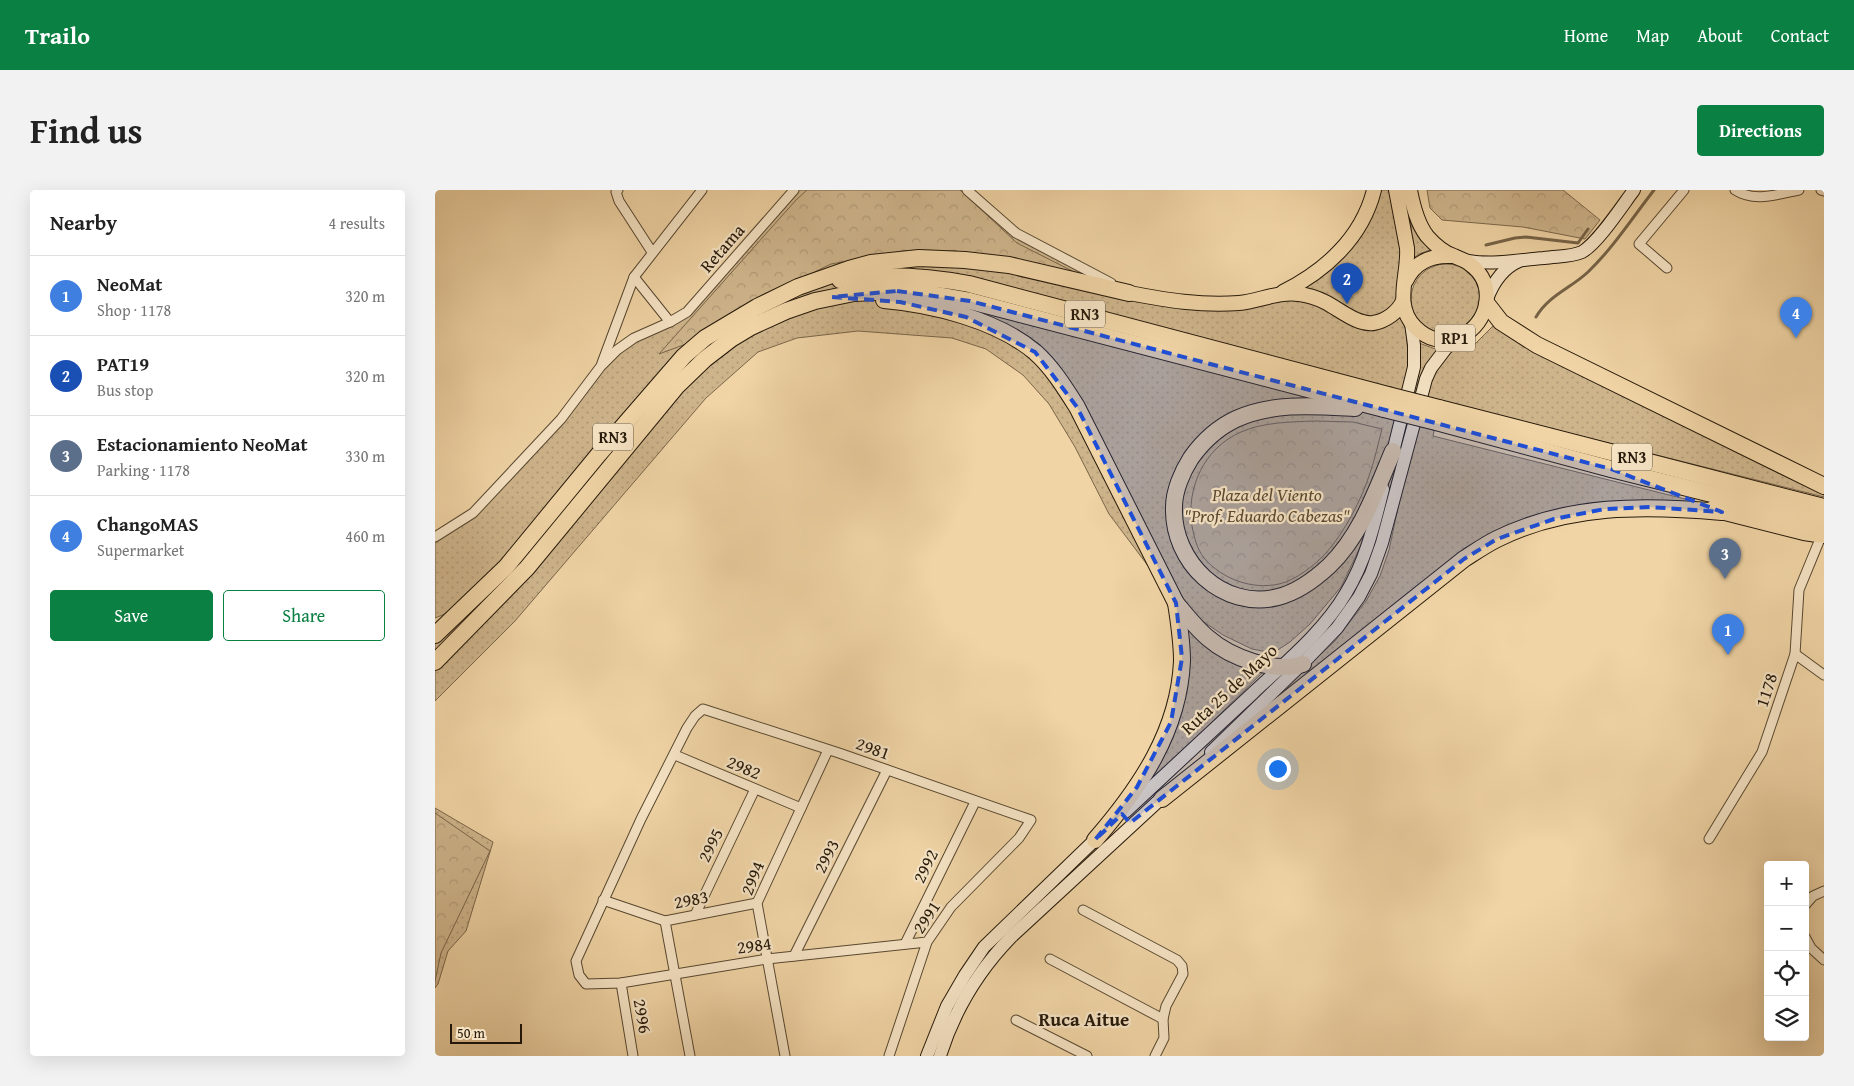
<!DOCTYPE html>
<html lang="en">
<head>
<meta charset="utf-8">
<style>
	body { margin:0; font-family:"Gentium Book Plus",serif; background:#f2f2f2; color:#222 }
	.controls { position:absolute; right:15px; bottom:15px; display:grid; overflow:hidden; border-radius:5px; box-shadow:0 5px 20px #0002 }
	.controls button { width:45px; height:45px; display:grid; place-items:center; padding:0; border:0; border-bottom:1px solid #e0e0e0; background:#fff; color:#222; font:25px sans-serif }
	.scale { position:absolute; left:15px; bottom:12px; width:72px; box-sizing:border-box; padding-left:5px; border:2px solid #26190a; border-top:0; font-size:14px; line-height:18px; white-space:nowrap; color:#26190a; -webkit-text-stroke:4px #f5e3c4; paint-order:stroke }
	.you { position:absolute; left:842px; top:578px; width:18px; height:18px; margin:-12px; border:4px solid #fff; border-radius:50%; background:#1a73e8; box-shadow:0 0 0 8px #1a73e833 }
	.badge { display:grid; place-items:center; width:32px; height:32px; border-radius:50%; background:#0b8043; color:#fff; font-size:16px; font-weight:700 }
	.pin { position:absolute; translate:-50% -41px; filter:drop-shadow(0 1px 2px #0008) }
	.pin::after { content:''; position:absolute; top:26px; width:18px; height:15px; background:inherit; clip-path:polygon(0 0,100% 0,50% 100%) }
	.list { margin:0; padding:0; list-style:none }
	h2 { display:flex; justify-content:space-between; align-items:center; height:65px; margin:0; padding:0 20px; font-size:21px }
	h2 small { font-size:16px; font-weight:400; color:#767676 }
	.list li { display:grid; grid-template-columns:32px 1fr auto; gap:15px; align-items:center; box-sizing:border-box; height:80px; padding:0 20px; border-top:1px solid #e0e0e0 }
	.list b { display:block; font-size:19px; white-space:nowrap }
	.list p { margin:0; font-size:16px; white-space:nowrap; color:#767676 }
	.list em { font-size:16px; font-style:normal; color:#767676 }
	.actions { display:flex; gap:10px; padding:15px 20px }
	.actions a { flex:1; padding:11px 0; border:1px solid #0b8043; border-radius:5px; text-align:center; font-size:18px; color:#0b8043 }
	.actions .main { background:#0b8043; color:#fff }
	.icon { flex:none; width:28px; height:28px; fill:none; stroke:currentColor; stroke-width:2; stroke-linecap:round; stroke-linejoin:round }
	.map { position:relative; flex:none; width:1389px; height:866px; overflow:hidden; border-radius:5px }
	header { display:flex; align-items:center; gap:30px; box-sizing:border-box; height:70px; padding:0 25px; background:#0b8043; color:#fff }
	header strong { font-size:24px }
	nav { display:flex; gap:28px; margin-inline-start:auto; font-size:18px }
	.intro { display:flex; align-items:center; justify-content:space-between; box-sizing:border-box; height:120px; padding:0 30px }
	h1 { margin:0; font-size:35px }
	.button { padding:12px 22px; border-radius:5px; background:#0b8043; color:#fff; font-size:18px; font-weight:700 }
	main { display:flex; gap:30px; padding:0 30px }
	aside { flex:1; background:#fff; border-radius:5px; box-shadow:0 5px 20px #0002 }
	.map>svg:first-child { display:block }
	.grass { fill:url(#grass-dots); stroke:#7a664a }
	.park { fill:url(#park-crowns); stroke:#7a664a }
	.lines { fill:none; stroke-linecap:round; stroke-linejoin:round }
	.stream { stroke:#766347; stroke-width:3 }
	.street-casing { stroke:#584831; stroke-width:11 }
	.secondary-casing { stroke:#26190a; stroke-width:14 }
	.primary-casing { stroke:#26190a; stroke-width:16 }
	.highway-casing { stroke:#26190a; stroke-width:18 }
	.street { stroke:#f5e3c4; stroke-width:9 }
	.secondary { stroke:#f5e3c4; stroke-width:12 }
	.primary { stroke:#f0d4a5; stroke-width:14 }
	.highway { stroke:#f0d4a5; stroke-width:16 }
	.highway-bridge-casing { stroke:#26190a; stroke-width:18; stroke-linecap:butt }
	.highway-bridge { stroke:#f0d4a5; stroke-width:16 }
	.marked { fill:#1d4ed8; fill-opacity:0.2; stroke:#1d4ed8; stroke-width:4; stroke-dasharray:10 6; stroke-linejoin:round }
	.labels { text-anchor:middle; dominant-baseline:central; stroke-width:4.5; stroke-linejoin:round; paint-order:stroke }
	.shield { fill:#f5e3c4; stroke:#645642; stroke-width:1 }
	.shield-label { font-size:16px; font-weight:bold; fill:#26190a }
	.street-label { font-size:18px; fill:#26190a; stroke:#f5e3c4 }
	.park-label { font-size:18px; font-style:italic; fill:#584831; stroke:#f5e3c4 }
	.neighbourhood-label { font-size:19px; font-weight:bold; fill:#26190a; stroke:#f5e3c4 }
</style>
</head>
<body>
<header>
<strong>Trailo</strong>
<nav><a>Home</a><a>Map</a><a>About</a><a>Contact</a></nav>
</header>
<div class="intro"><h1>Find us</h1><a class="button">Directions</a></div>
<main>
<aside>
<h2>Nearby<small>4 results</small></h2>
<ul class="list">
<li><span class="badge" style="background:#3f7fe0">1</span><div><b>NeoMat</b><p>Shop · 1178</p></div><em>320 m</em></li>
<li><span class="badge" style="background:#1a4fb4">2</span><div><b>PAT19</b><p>Bus stop</p></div><em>320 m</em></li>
<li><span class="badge" style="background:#5c6f8a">3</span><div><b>Estacionamiento NeoMat</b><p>Parking · 1178</p></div><em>330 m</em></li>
<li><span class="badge" style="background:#3f7fe0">4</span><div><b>ChangoMAS</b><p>Supermarket</p></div><em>460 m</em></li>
</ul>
<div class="actions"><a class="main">Save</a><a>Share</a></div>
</aside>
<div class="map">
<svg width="1389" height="866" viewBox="0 0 1389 866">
	<defs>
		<pattern id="grass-dots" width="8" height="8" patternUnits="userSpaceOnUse" patternTransform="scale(1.25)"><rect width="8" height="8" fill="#ceb48b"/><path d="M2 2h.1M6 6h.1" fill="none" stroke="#b19a77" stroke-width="1.8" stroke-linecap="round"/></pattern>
		<pattern id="park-crowns" width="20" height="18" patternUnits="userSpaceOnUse" patternTransform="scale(1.25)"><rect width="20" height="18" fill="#ceb48b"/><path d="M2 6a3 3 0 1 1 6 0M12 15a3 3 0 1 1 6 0" fill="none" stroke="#b19a77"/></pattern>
	</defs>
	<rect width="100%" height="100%" fill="#f0d4a5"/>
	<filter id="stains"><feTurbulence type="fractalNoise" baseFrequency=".004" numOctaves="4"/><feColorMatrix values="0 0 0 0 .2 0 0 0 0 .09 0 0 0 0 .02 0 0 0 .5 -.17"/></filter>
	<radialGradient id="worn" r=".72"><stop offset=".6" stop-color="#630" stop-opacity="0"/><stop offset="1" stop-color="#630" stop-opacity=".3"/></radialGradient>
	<g class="grass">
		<path d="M 359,0 L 532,0 L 581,43 L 722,112 L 840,109 L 875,110 L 928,140 L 939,141 L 949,138 L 967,126 L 971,141 L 974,174 L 932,343 L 906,397 L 875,434 L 855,452 L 838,463 L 817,459 L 788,445 L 741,413 L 674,324 L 640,257 L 614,214 L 588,185 L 551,159 L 517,148 L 423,141 L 362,148 L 323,162 L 271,208 L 80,431 L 0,511 L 0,445 L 20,420 L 0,428 L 0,347 L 38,323 L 182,160 L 245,127 Z"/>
		<path d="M 942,0 L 956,0 L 966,52 L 963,105 L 960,115 L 951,123 L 937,129 L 859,99 L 889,83 Z"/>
		<path d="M 976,32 L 988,51 L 998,59 L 984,64 L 977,69 Z"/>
		<circle cx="1011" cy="109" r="35"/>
		<path d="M 1060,134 L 1071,145 L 1389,299 L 1389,307 L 1006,211 L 998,246 L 1262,312 L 1200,316 L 1067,344 L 792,552 L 900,451 L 931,411 L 945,386 L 954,360 L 977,252 L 998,185 L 1015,163 L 1025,158 L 1040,154 Z"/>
		<path d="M 984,153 L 1003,160 L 986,186 L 983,194 L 937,366 L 922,399 L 901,429 L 857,474 L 910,412 Z"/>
		<path d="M 749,433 L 830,480 L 709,599 L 721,576 Z"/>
		<path d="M 0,618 L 58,652 L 31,741 L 13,761 L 3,794 L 0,798 Z"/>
	</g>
	<g class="park">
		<path d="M 372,0 L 525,0 L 582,53 L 647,86 L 583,70 L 520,61 L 469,61 L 396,74 L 301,120 L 251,154 L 224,164 L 361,10 Z"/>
		<path d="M 992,0 L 1128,0 L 1165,30 L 1150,49 L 1088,37 L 1007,30 L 995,18 Z"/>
		<path d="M 880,231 L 918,232 L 947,239 C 943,254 940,269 935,283 C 927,309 909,343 891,363 C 880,375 861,390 844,394 C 817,400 787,389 769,368 C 762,359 759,347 757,336 C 751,298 769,258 806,242 C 829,232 855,232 880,231 Z"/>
		<path d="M 0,623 L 55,661 L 6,763 L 0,791 Z"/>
	</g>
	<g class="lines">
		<g class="stream">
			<path d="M 1051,55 L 1080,48 L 1091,47 L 1143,53 L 1153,39"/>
			<path d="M 1101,127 C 1113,106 1136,98 1153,82 C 1178,58 1198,27 1219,0"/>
		</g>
		<g class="street-casing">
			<g id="street">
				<path d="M 183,0 L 181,2 L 184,11 L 217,62"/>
				<path d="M 532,0 L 581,43 L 676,93"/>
				<path d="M 1300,0 C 1320,13 1343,4 1364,0"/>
				<path d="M 1386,0 L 1389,1"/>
				<path d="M 1232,78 L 1204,54 L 1249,0"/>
				<path d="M 199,87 L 235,132"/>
				<path d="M 167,173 L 199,87 L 267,0"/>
				<path d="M 0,347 L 38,323 L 126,229 L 166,176 L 182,160 L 199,148 L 235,132 L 252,122 L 359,0"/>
				<path d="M 1360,464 L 1389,485"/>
				<path d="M 240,565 L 366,618"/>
				<path d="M 1274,649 L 1327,562 L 1360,464 L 1364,400 L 1385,349"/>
				<path d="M 168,710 L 230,731 L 322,713"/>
				<path d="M 1370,715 L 1378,706 L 1389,701"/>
				<path d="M 648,720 L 742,770 L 747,776 L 748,784 L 731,816 L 728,829 L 729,848 L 720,866"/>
				<path d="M 260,725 L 320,599"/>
				<path d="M 230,731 L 255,866"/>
				<path d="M 1370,747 L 1376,758 L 1389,770"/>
				<path d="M 470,754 L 540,612"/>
				<path d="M 359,766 L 452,580"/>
				<path d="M 615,769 L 728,829"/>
				<path d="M 186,793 L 198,866"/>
				<path d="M 581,830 L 652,866"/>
				<path d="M 350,866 L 322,713 L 393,560"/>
				<path d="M 454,866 L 492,752 L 516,717 L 584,648 L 596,630 L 404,563 L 268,519 L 260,526 L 252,538 L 206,629 L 141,771 L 144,785 L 151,794 L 186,793 L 332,769 L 492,752"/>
			</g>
		</g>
		<g class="secondary-casing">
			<g id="secondary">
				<path d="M 1029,70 C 1055,76 1082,70 1109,68 C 1121,66 1136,67 1147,62 C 1163,53 1187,16 1199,0"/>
				<path d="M 1052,109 C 1058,93 1068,78 1084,71"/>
				<path d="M 956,270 L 979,177 L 979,155 L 976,133"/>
				<path d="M 776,562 L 871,470 L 902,438 L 924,407 L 936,384 L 947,353 L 991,189 L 996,178 L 1018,149"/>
				<path d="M 690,622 C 733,582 776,542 818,503 C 851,472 888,442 911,403 C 931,370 939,335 948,299"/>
				<path d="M 492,866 L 512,816 L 530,785 L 549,757 L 666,644"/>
				<path d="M 505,866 C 519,821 543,781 576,747 L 732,603"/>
			</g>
		</g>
		<g class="primary-casing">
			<g id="primary">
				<path d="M 961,0 L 972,58 C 974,85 958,115 980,137 C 986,143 992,147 1000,149 C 1011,151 1023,150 1032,143 C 1055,127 1060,93 1036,75 C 1031,70 1025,69 1019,66 C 1010,63 999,54 992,46 C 982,33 978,16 975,0"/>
				<path d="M 971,91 C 980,71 997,65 1017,66"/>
				<path d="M 848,102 C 890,81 927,48 939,0"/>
				<path d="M 694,103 C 731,110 766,116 804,113 C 824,111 844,101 864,104 C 873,105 882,108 890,112 C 904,119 922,135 938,133 C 951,131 963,122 968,111"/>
			</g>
		</g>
		<g class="highway-casing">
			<g id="highway">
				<path d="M 405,90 C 449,83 491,86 534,94 L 953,205"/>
				<path d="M 449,110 C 497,114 562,130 600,162 C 617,177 630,198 642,217 L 741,413 C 751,425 761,438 773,448 C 795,467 839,484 868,474"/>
				<path d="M 1052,114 L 1066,132 L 1102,155 L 1389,296"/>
				<path d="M 920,218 C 881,216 838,212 801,229 C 782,238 768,251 756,268 C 747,282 739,301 739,317 C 737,372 788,421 843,407 C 863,402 880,389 894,376 C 926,345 941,301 958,261"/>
				<path d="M 1004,218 L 1389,317"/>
				<path d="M 1001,232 L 1176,279 L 1389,332"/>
				<path d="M 1278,319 L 1369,342 L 1389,345"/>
				<path d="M 0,445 L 71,377 L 164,264 L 249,166 L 270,148 L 322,117 L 363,97 L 414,79 L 436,73 L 484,68 L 530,70 L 574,75 L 694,103"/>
				<path d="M 0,472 L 92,378 L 242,196 L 270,169 L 296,149 L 316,137 L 351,121 L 380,111 L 419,103 L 462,101 L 484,102 L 535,111 L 949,219"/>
				<path d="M 727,609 L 1029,369 C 1040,362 1050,355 1062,349 C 1132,314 1210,315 1287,322"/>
				<path d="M 660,650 C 705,598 744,541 747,471 C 747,452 744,432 741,413"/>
			</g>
		</g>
		<use href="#street" class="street"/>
		<use href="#secondary" class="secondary"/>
		<use href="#primary" class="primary"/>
		<use href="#highway" class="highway"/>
		<g class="highway-bridge-casing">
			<g id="highway-bridge">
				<path d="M 953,205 L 1004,218"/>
				<path d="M 949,219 L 1001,232"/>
			</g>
		</g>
		<use href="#highway-bridge" class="highway-bridge"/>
	</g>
	<path class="marked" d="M 462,101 L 535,111 L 1176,279 L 1287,322 L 1215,317 L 1170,319 L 1119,329 L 1062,349 L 1029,369 L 695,633 L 687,624 L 660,650 L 702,597 L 736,532 L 747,468 L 741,413 L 642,217 L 600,162 L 531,127 L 465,112 L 397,107 Z"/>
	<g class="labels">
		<g class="shield">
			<rect x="630" y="110.5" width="40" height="27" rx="4"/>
			<rect x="1000" y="134.5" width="40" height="27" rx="4"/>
			<rect x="158" y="233.5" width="40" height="27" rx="4"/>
			<rect x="1177" y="253.5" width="40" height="27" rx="4"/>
		</g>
		<g class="shield-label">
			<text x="650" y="124">RN3</text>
			<text x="1020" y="148">RP1</text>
			<text x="178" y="247">RN3</text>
			<text x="1197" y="267">RN3</text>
		</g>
		<g class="street-label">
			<text transform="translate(287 58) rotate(-49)">Retama</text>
			<text transform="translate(794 499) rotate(-43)">Ruta 25 de Mayo</text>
			<text transform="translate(1331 500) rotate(-72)">1178</text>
			<text transform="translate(438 558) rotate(20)">2981</text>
			<text transform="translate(309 577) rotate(23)">2982</text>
			<text transform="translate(275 655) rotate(-64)">2995</text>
			<text transform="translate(391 666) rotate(-63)">2993</text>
			<text transform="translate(490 676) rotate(-64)">2992</text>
			<text transform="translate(317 688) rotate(-68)">2994</text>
			<text transform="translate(256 709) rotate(-11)">2983</text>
			<text transform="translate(491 727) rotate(-57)">2991</text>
			<text transform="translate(319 755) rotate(-8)">2984</text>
			<text transform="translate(208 826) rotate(80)">2996</text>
		</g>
		<g class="park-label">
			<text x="832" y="304">Plaza del Viento<tspan x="832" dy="21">"Prof. Eduardo Cabezas"</tspan></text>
		</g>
		<g class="neighbourhood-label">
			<text x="649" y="829">Ruca Aitue</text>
		</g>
	</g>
	<rect width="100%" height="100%" filter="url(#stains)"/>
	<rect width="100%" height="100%" fill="url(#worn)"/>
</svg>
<div class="controls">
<button>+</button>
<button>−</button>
<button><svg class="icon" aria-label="locate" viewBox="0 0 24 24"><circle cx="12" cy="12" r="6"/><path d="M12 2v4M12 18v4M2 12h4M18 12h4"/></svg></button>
<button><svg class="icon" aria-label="layers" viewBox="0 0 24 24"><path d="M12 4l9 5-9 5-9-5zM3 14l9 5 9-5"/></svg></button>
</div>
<div class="scale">50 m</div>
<div class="you"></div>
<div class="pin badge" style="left:1293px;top:465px;background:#3f7fe0">1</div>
<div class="pin badge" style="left:912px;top:114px;background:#1a4fb4">2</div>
<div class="pin badge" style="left:1290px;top:389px;background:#5c6f8a">3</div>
<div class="pin badge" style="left:1361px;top:148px;background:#3f7fe0">4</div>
</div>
</main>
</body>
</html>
